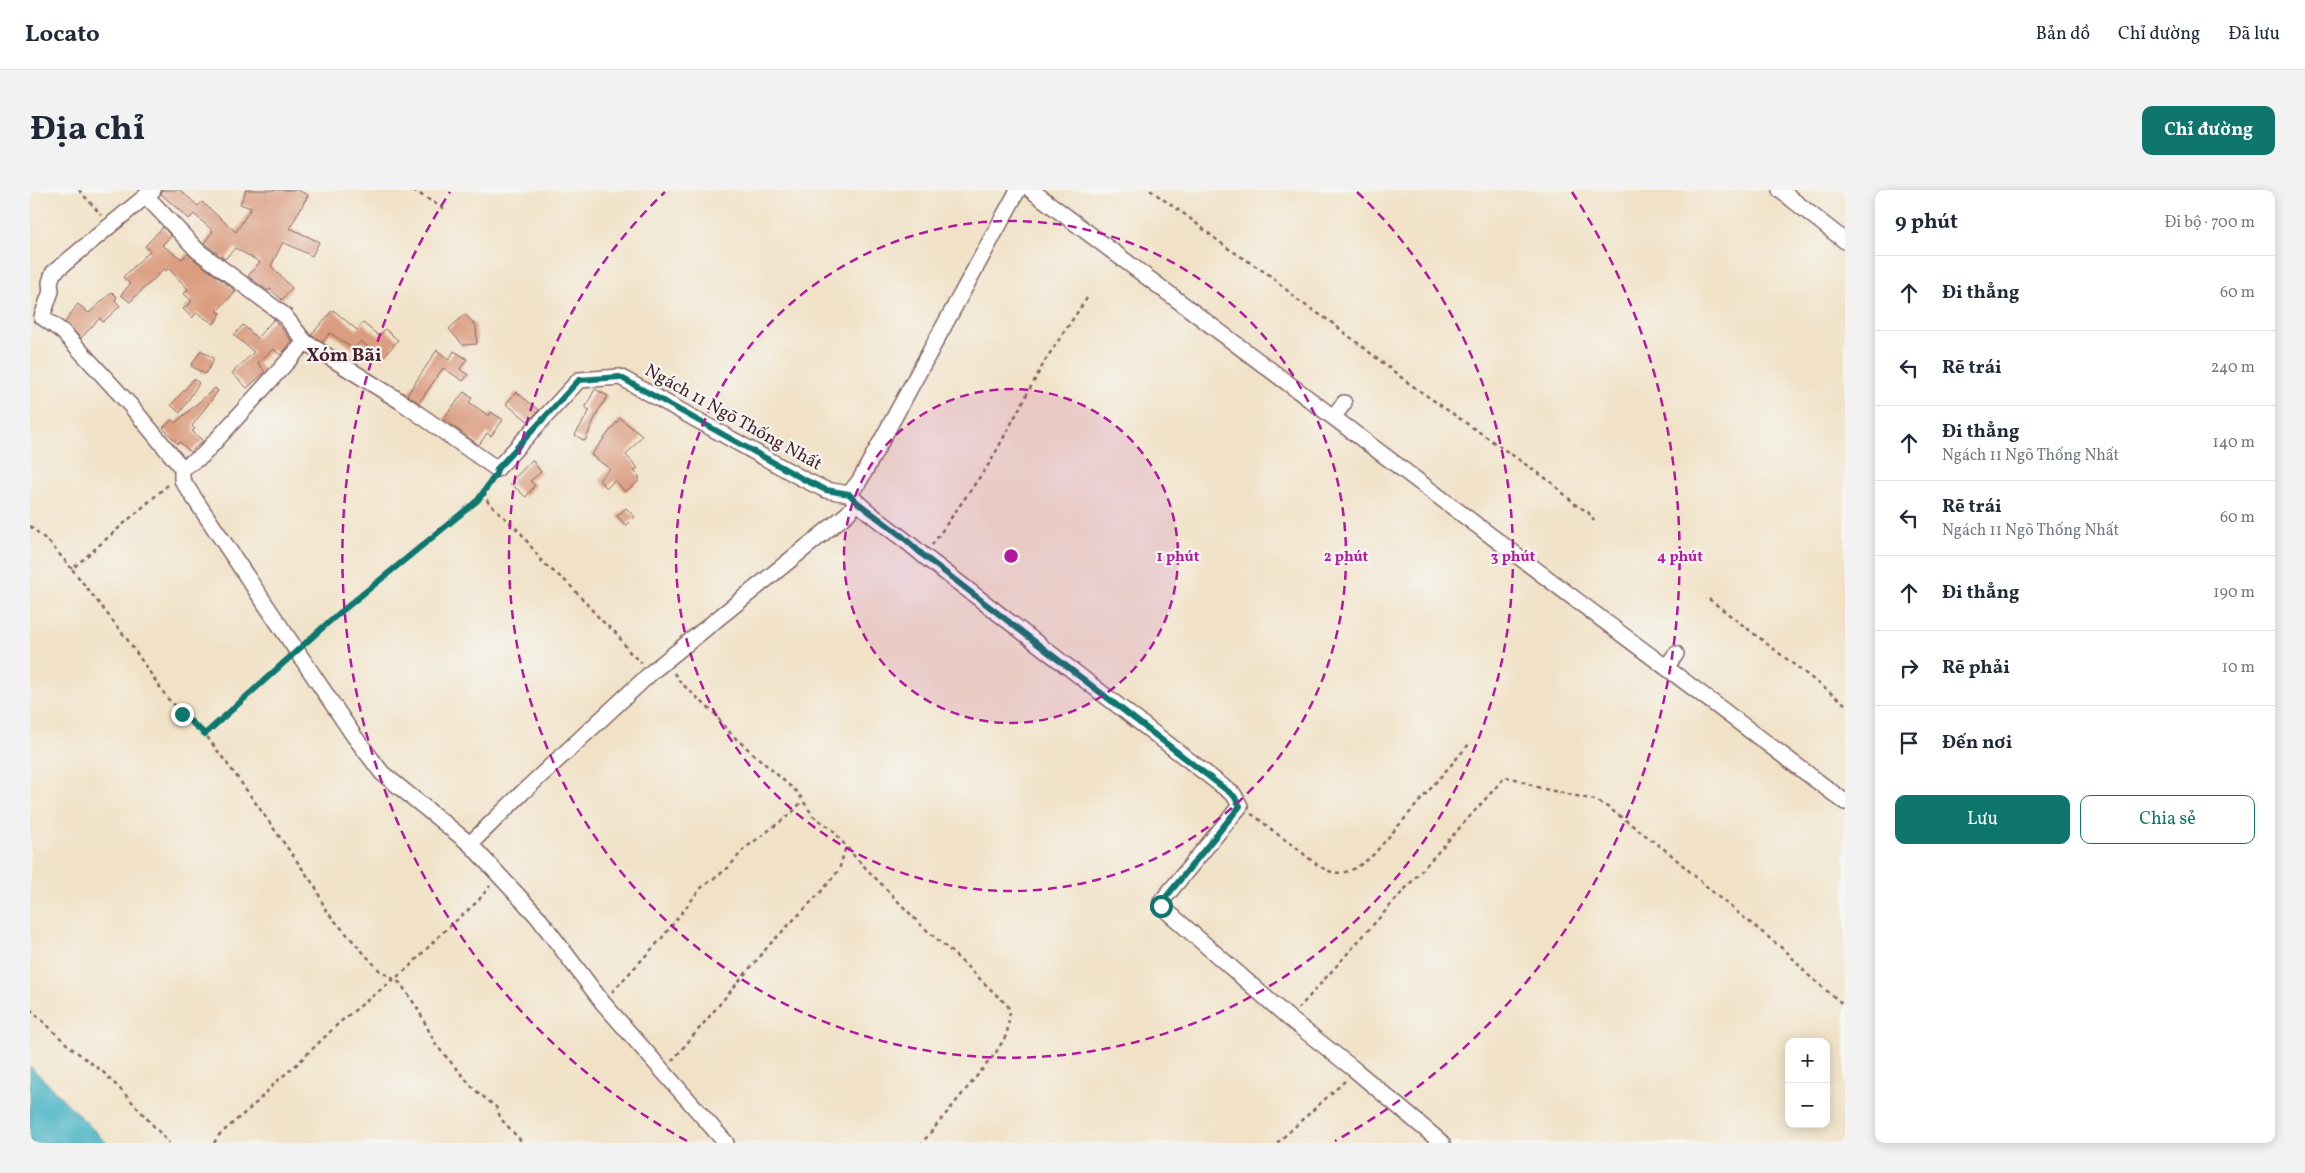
<!DOCTYPE html>
<html lang="vi">
<head>
<meta charset="utf-8">
<style>
	body { margin:0; font-family:Vollkorn,serif; background:#f2f2f3; color:#1f2937 }
	.controls { position:absolute; right:15px; bottom:15px; display:grid; overflow:hidden; border-radius:10px; box-shadow:0 2px 12px #0003 }
	.controls button { width:45px; height:45px; display:grid; place-items:center; padding:0; border:0; border-bottom:1px solid #e0e1e3; background:#fff; color:#1f2937; font:25px sans-serif }
	.stop { position:absolute; width:15px; height:15px; margin:-11px; border:4px solid #0f766e; border-radius:50%; background:#fff }
	.stop.end { background:#0f766e; border-color:#fff; box-shadow:0 1px 5px #0008 }
	.list { margin:0; padding:0; list-style:none }
	h2 { display:flex; justify-content:space-between; align-items:center; height:65px; margin:0; padding:0 20px; font-size:21px }
	h2 small { font-size:16px; font-weight:400; color:#747a83 }
	.list li { display:grid; grid-template-columns:32px 1fr auto; gap:15px; align-items:center; box-sizing:border-box; height:75px; padding:0 20px; border-top:1px solid #e0e1e3 }
	.list b { display:block; font-size:19px; white-space:nowrap }
	.list p { margin:0; font-size:16px; white-space:nowrap; color:#747a83 }
	.list em { font-size:16px; font-style:normal; color:#747a83 }
	.actions { display:flex; gap:10px; padding:15px 20px }
	.actions a { flex:1; padding:11px 0; border:1px solid #0f766e; border-radius:10px; text-align:center; font-size:18px; color:#0f766e }
	.actions .main { background:#0f766e; color:#fff }
	.icon { flex:none; width:28px; height:28px; fill:none; stroke:currentColor; stroke-width:2; stroke-linecap:round; stroke-linejoin:round }
	.map { position:relative; flex:none; width:1815px; height:953px; overflow:hidden; border-radius:10px }
	header { display:flex; align-items:center; gap:30px; box-sizing:border-box; height:70px; padding:0 25px; background:#fff; border-bottom:1px solid #e0e1e3 }
	header strong { font-size:24px }
	nav { display:flex; gap:28px; margin-inline-start:auto; font-size:18px }
	.intro { display:flex; align-items:center; justify-content:space-between; box-sizing:border-box; height:120px; padding:0 30px }
	h1 { margin:0; font-size:35px }
	.button { padding:12px 22px; border-radius:10px; background:#0f766e; color:#fff; font-size:18px; font-weight:700 }
	main { display:flex; gap:30px; padding:0 30px }
	aside { flex:1; background:#fff; border-radius:10px; box-shadow:0 2px 12px #0003 }
	.map>svg:first-child { display:block }
	.water { fill:#45b2c2; stroke:#486876 }
	.building { fill:#da9d80 }
	.lines { fill:none; stroke-linecap:round; stroke-linejoin:round }
	.minor-casing { stroke:#846362; stroke-width:18 }
	.path { stroke:#846362; stroke-width:2.5; stroke-dasharray:4 4; stroke-linecap:butt }
	.minor { stroke:#fff; stroke-width:15 }
	.route { stroke:#0f766e; stroke-width:6 }
	.ring { fill:none; stroke:#b5179e; stroke-width:2.5; stroke-dasharray:9 6 }
	.labels { text-anchor:middle; dominant-baseline:central; stroke-width:4.5; stroke-linejoin:round; paint-order:stroke }
	.street-label { font-size:18px; fill:#4a1f2b; stroke:#f6f6f2 }
	.neighbourhood-label { font-size:19px; font-weight:bold; fill:#4a1f2b; stroke:#f6f6f2 }
	.centre { fill:#b5179e; stroke:#f6f6f2; stroke-width:2.5 }
	.ring-label { font-size:15px; text-anchor:middle; font-weight:bold; fill:#b5179e; stroke:#f6f6f2; stroke-width:4.5; stroke-linejoin:round; paint-order:stroke }
</style>
</head>
<body>
<header>
<strong>Locato</strong>
<nav><a>Bản đồ</a><a>Chỉ đường</a><a>Đã lưu</a></nav>
</header>
<div class="intro"><h1>Địa chỉ</h1><a class="button">Chỉ đường</a></div>
<main>
<div class="map">
<svg width="1815" height="953" viewBox="0 0 1815 953">
	<rect width="100%" height="100%" fill="#f6f6f2"/>
	<filter id="ink" filterUnits="userSpaceOnUse"><feTurbulence type="fractalNoise" baseFrequency=".02" numOctaves="2"/><feDisplacementMap in="SourceGraphic" scale="10" xChannelSelector="R" yChannelSelector="G"/><feConvolveMatrix kernelMatrix="1 2 1 2 8 2 1 2 1" color-interpolation-filters="sRGB"/></filter>
	<filter id="wash" filterUnits="userSpaceOnUse"><feTurbulence type="fractalNoise" baseFrequency=".0096" numOctaves="4" result="noise"/><feDisplacementMap in="SourceGraphic" scale="20" xChannelSelector="R" yChannelSelector="G"/><feGaussianBlur stdDeviation="1.12" result="paint"/><feColorMatrix in="noise" values="0 0 0 0 0 0 0 0 0 0 0 0 0 0 0 0 0 1.4 0 .05"/><feComposite in="paint" operator="in"/></filter>
	<g filter="url(#wash)">
		<rect width="100%" height="100%" fill="#f1e2c7"/>
		<path class="water" d="M 0,876 L 77,953 L 0,953 Z"/>
		<g id="blocks">
			<g class="building">
				<path d="M 132,0 L 150,0 L 168,16 L 172,12 L 206,42 L 221,18 L 210,14 L 216,0 L 268,0 L 278,5 L 260,38 L 289,52 L 282,66 L 253,52 L 241,76 L 262,98 L 252,110 L 240,99 L 238,101 L 218,86 L 230,72 L 205,58 L 195,69 L 174,53 L 183,41 L 164,24 L 159,29 L 131,4 Z"/>
				<path d="M 133,37 L 141,46 L 132,55 L 152,69 L 157,64 L 206,101 L 187,121 L 191,123 L 184,134 L 167,123 L 162,128 L 153,119 L 162,111 L 154,104 L 158,99 L 138,78 L 136,81 L 134,79 L 100,112 L 91,105 L 100,94 L 93,87 L 120,61 L 115,56 Z"/>
				<path d="M 82,102 L 87,107 L 85,110 L 90,116 L 73,132 L 70,128 L 51,148 L 35,132 L 48,114 L 59,123 Z"/>
				<path d="M 303,120 L 327,140 L 333,133 L 349,146 L 355,139 L 368,150 L 352,169 L 331,151 L 324,159 L 300,143 L 293,152 L 281,145 Z"/>
				<path d="M 435,124 L 446,136 L 447,154 L 433,155 L 419,139 Z"/>
				<path d="M 244,129 L 262,151 L 251,165 L 243,159 L 228,173 L 235,182 L 217,198 L 202,183 L 224,162 L 204,145 L 213,135 L 227,148 Z"/>
				<path d="M 171,160 L 183,168 L 183,172 L 175,184 L 161,176 Z"/>
				<path d="M 407,160 L 419,170 L 424,161 L 437,169 L 430,179 L 438,185 L 433,191 L 413,178 L 389,213 L 377,205 Z"/>
				<path d="M 164,189 L 169,193 L 150,223 L 141,215 Z"/>
				<path d="M 185,198 L 188,201 L 162,236 L 165,239 L 162,241 L 173,251 L 160,262 L 150,252 L 148,254 L 133,238 L 142,230 L 145,233 Z"/>
				<path d="M 565,199 L 578,206 L 568,221 L 555,251 L 545,245 L 560,220 L 555,218 Z"/>
				<path d="M 434,202 L 442,208 L 439,212 L 459,226 L 461,222 L 473,230 L 461,246 L 457,243 L 449,255 L 413,229 Z"/>
				<path d="M 486,202 L 509,220 L 498,231 L 476,214 Z"/>
				<path d="M 590,228 L 612,246 L 596,265 L 608,278 L 604,281 L 609,286 L 609,291 L 595,302 L 585,290 L 577,298 L 569,290 L 580,279 L 561,265 Z"/>
				<path d="M 502,270 L 511,282 L 500,291 L 505,295 L 496,307 L 480,293 Z"/>
				<path d="M 596,318 L 605,327 L 596,336 L 587,326 Z"/>
			</g>
		</g>
	</g>
	<g filter="url(#ink)">
		<use href="#blocks" fill-opacity="0" stroke="#846362" stroke-width="1"/>
		<g class="lines">
			<g class="minor-casing">
				<g id="minor">
					<path d="M 123,0 L 23,83 L 20,92 L 21,101 L 12,127 L 33,142 L 100,215 L 152,278 L 152,290 L 156,296 L 324,546 L 352,583 L 440,654 L 507,726 L 573,813 L 696,953"/>
					<path d="M 1001,0 L 1815,612"/>
					<path d="M 1750,0 L 1815,51"/>
					<path d="M 116,6 L 168,61 L 254,125 L 275,152 L 370,211 L 467,279 L 549,190 L 590,187 L 773,289 L 796,300 L 819,304 L 830,290 L 988,0"/>
					<path d="M 1304,226 L 1314,213"/>
					<path d="M 152,278 L 172,266 L 275,152"/>
					<path d="M 819,304 C 841,328 870,344 894,366 L 1204,605 L 1210,616 L 1131,712 L 1131,716 L 1260,829 L 1325,880 L 1412,953"/>
					<path d="M 1636,477 L 1646,464"/>
					<path d="M 440,654 L 493,602 L 623,481 L 817,324 L 827,313"/>
				</g>
			</g>
			<g class="path">
				<path d="M 49,0 L 71,25"/>
				<path d="M 383,0 L 416,20"/>
				<path d="M 1120,0 L 1157,26 L 1196,57 L 1241,86 L 1269,111 L 1301,132 L 1377,192 L 1521,292 L 1546,315 L 1558,322 L 1564,331"/>
				<path d="M 138,295 L 42,379 L 97,449 L 138,509 L 175,544 L 210,591 L 286,698 L 296,721 L 349,780 L 370,793 L 388,819 L 406,855 L 445,900 L 466,917 L 471,929 L 493,953"/>
				<path d="M 454,302 L 458,312 L 491,343 L 513,373 L 538,393 L 571,430 L 587,444 L 601,464 L 612,473"/>
				<path d="M 0,336 L 19,352 L 42,379"/>
				<path d="M 902,355 L 961,271 L 1016,169 L 1057,108"/>
				<path d="M 1679,409 L 1815,514"/>
				<path d="M 277,450 L 448,309 L 461,291"/>
				<path d="M 644,483 L 650,492 L 684,523 L 702,545 L 768,603 L 783,626 L 802,639 L 825,667 L 891,735 L 925,765 L 978,816 L 980,821 L 977,844 L 965,864 L 892,953"/>
				<path d="M 175,544 L 256,469"/>
				<path d="M 1221,624 C 1230,629 1237,636 1246,643 C 1253,649 1261,653 1268,659 C 1298,685 1310,694 1344,664 L 1440,553"/>
				<path d="M 582,802 L 632,748 L 671,698 L 698,678 L 714,659 L 762,623 L 772,611"/>
				<path d="M 0,819 L 40,857 L 73,882 L 94,903 L 139,953"/>
				<path d="M 1268,819 L 1475,587 L 1483,588 L 1510,598 L 1565,610 L 1579,618 L 1638,662 L 1686,705 L 1758,763 L 1777,784 L 1815,816"/>
				<path d="M 642,871 L 741,753 L 791,702 L 809,680 L 816,656"/>
				<path d="M 184,953 L 189,945 L 225,914 L 247,891 L 265,876 L 310,832 L 378,778 L 410,745 L 447,712 L 460,696"/>
				<path d="M 1247,953 L 1316,890"/>
			</g>
			<use href="#minor" class="minor"/>
		</g>
	</g>
	<g class="lines" filter="url(#ink)">
		<path class="route" d="M 152,524 L 175,544 L 301,430 L 448,310 L 466,284 L 467,279 L 549,190 L 590,187 L 773,289 L 796,300 L 819,304 L 828,313 L 873,347 L 894,366 L 1204,606 L 1210,616 L 1132,712 L 1131,716"/>
	</g>
	<circle cx="981" cy="366" r="167" fill="#b5179e" fill-opacity=".12"/>
	<g class="ring">
		<circle cx="981" cy="366" r="167"/>
		<circle cx="981" cy="366" r="335"/>
		<path d="M1327 2A502 502 0 1 1 635 2"/>
		<path d="M657 951A669 669 0 0 1 420 2M1542 2A669 669 0 0 1 1305 951"/>
	</g>
	<g class="labels">
		<g class="street-label">
			<text transform="translate(703 228) rotate(29)">Ngách 11 Ngõ Thống Nhất</text>
		</g>
		<g class="neighbourhood-label">
			<text x="314" y="166">Xóm Bãi</text>
		</g>
	</g>
	<circle cx="981" cy="366" r="8" class="centre"/>
	<g class="ring-label">
		<text x="1148" y="371">1 phút</text>
		<text x="1316" y="371">2 phút</text>
		<text x="1483" y="371">3 phút</text>
		<text x="1650" y="371">4 phút</text>
	</g>
</svg>
<div class="controls">
<button>+</button>
<button>−</button>
</div>
<div class="stop" style="left:1131px;top:716px"></div>
<div class="stop end" style="left:152px;top:524px"></div>
</div>
<aside>
<h2>9 phút<small>Đi bộ · 700 m</small></h2>
<ul class="list">
<li><svg class="icon" aria-label="ahead" viewBox="0 0 24 24"><path d="M12 20V5M6 11l6-6 6 6"/></svg><div><b>Đi thẳng</b></div><em>60 m</em></li>
<li><svg class="icon" aria-label="left" viewBox="0 0 24 24"><path d="M17 20v-9H6M10 6l-5 5 5 5"/></svg><div><b>Rẽ trái</b></div><em>240 m</em></li>
<li><svg class="icon" aria-label="ahead" viewBox="0 0 24 24"><path d="M12 20V5M6 11l6-6 6 6"/></svg><div><b>Đi thẳng</b><p>Ngách 11 Ngõ Thống Nhất</p></div><em>140 m</em></li>
<li><svg class="icon" aria-label="left" viewBox="0 0 24 24"><path d="M17 20v-9H6M10 6l-5 5 5 5"/></svg><div><b>Rẽ trái</b><p>Ngách 11 Ngõ Thống Nhất</p></div><em>60 m</em></li>
<li><svg class="icon" aria-label="ahead" viewBox="0 0 24 24"><path d="M12 20V5M6 11l6-6 6 6"/></svg><div><b>Đi thẳng</b></div><em>190 m</em></li>
<li><svg class="icon" aria-label="right" viewBox="0 0 24 24"><path d="M7 20v-9h11M14 6l5 5-5 5"/></svg><div><b>Rẽ phải</b></div><em>10 m</em></li>
<li><svg class="icon" aria-label="arrive" viewBox="0 0 24 24"><path d="M6 21V4h12l-3 4 3 4H6"/></svg><div><b>Đến nơi</b></div></li>
</ul>
<div class="actions"><a class="main">Lưu</a><a>Chia sẻ</a></div>
</aside>
</main>
</body>
</html>
